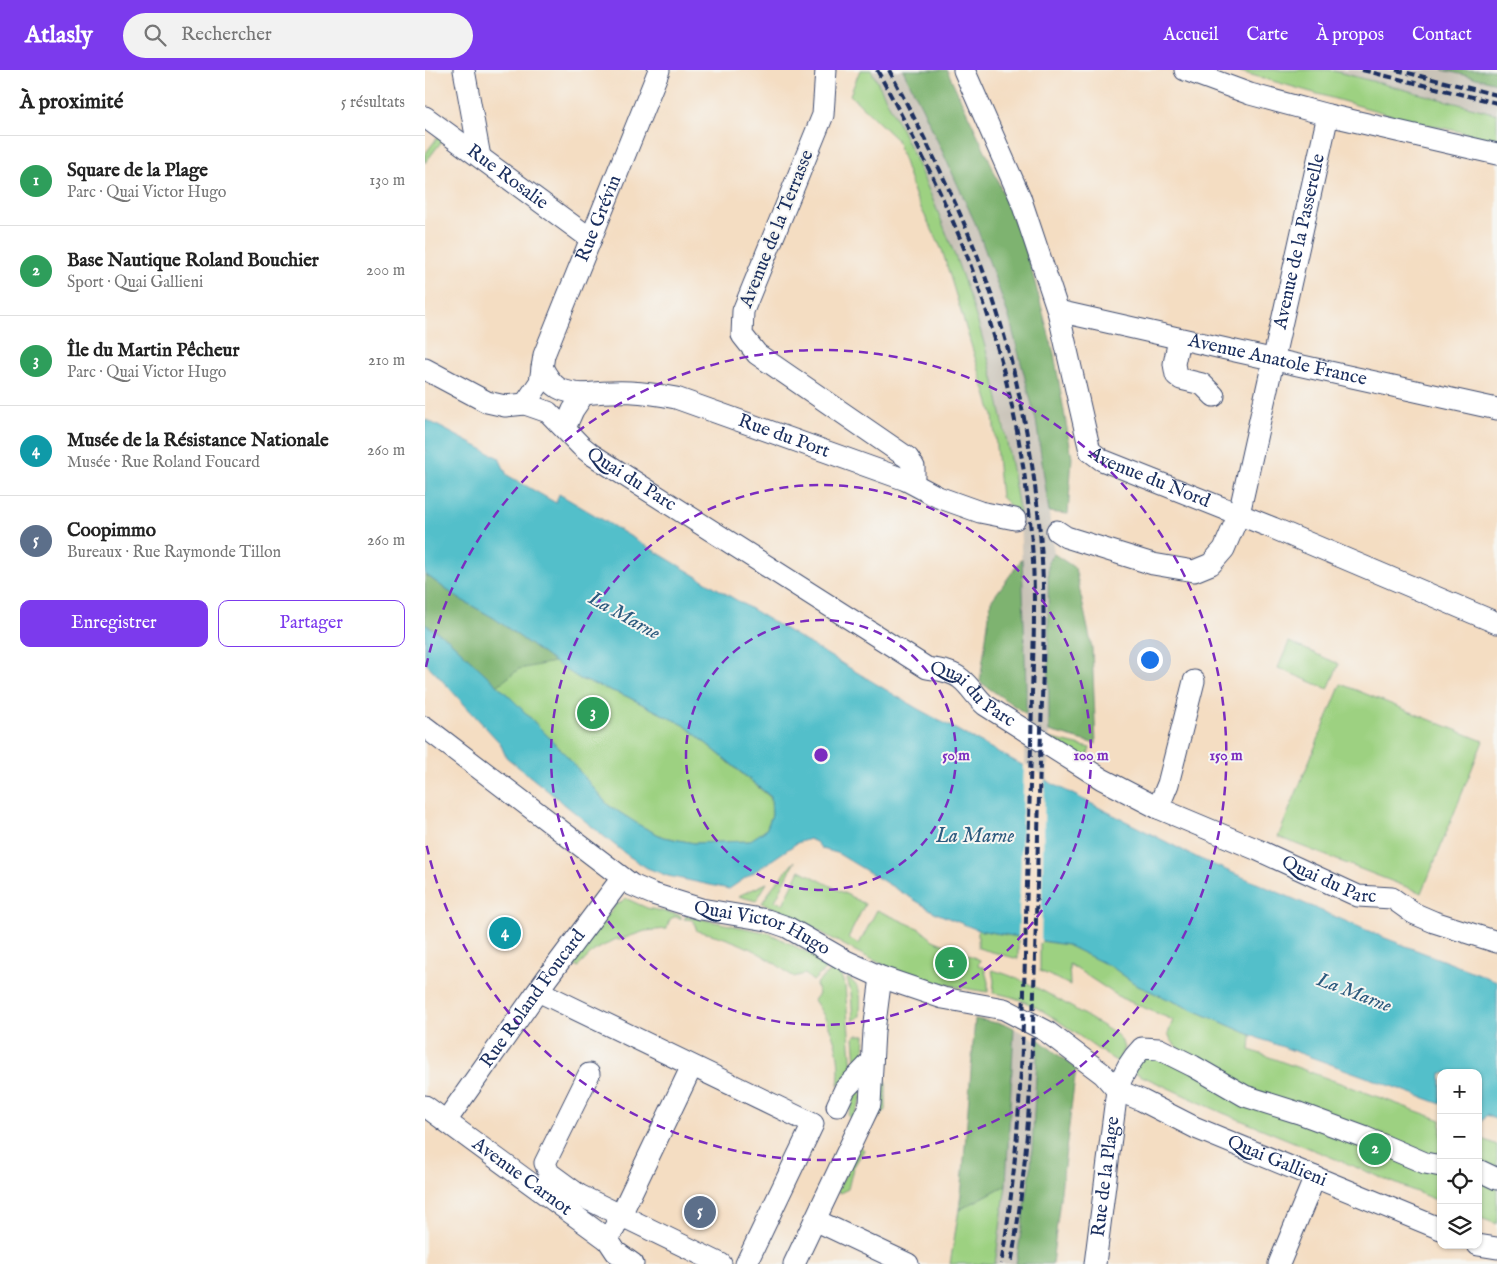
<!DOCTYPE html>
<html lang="fr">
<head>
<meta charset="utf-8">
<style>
	body { margin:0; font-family:"IM FELL English",serif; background:#f2f2f2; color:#222 }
	.controls { position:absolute; right:15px; bottom:15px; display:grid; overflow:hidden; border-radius:10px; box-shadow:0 1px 4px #0004 }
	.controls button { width:45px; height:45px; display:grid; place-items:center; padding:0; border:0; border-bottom:1px solid #e0e0e0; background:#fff; color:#222; font:25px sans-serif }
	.you { position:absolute; left:724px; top:589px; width:18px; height:18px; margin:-12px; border:4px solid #fff; border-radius:50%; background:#1a73e8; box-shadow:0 0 0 8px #1a73e833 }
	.badge { display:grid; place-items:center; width:32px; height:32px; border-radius:50%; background:#7c3aed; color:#fff; font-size:16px; font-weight:700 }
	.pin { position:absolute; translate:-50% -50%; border:2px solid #fff; box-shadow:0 1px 5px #0006 }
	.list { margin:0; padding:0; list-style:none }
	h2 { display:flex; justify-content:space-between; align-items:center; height:65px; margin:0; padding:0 20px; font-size:21px }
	h2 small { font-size:16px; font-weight:400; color:#767676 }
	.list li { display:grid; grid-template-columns:32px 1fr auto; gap:15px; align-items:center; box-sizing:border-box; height:90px; padding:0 20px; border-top:1px solid #e0e0e0 }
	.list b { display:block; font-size:19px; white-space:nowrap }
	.list p { margin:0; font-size:16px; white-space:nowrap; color:#767676 }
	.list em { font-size:16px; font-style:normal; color:#767676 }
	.actions { display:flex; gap:10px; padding:15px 20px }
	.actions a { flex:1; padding:11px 0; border:1px solid #7c3aed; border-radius:10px; text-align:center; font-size:18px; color:#7c3aed }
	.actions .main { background:#7c3aed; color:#fff }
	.icon { flex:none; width:28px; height:28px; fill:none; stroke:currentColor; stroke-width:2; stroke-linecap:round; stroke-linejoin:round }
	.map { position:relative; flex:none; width:1072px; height:1194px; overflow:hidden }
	header { display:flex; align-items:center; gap:30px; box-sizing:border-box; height:70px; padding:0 25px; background:#7c3aed; color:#fff }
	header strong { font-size:24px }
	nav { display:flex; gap:28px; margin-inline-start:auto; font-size:18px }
	.search { width:350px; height:45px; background:#f2f2f2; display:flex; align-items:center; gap:12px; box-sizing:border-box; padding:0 18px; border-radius:28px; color:#767676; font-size:19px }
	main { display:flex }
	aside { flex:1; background:#fff }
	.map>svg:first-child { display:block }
	.industrial { fill:#c9c3b8 }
	.green { fill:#9dd181; stroke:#5c8070 }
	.forest { fill:#7eb36f; stroke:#4c7166 }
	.water { fill:#52bfca; stroke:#367794 }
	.pier { fill:#f4ddc2 }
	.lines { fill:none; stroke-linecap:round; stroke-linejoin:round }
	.minor-casing { stroke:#3c496d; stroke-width:23 }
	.minor { stroke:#fff; stroke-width:21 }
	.rail { stroke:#1b2f5e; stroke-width:4; stroke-dasharray:8 4; stroke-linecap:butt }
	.ring { fill:none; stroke:#7b2cbf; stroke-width:2.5; stroke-dasharray:9 6 }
	.labels { text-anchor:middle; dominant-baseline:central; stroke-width:4; stroke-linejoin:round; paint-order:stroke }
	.street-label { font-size:19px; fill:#1b2f5e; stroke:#f6f6f2 }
	.water-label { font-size:20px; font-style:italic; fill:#2c5a7e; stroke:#f6f6f2 }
	.centre { fill:#7b2cbf; stroke:#f6f6f2; stroke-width:2.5 }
	.ring-label { font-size:15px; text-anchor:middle; font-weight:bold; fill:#7b2cbf; stroke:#f6f6f2; stroke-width:4; stroke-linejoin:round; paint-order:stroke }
</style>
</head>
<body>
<header>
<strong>Atlasly</strong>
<div class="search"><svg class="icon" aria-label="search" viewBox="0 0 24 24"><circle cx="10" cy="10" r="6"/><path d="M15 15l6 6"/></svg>Rechercher</div>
<nav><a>Accueil</a><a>Carte</a><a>À propos</a><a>Contact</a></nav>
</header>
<main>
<aside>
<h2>À proximité<small>5 résultats</small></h2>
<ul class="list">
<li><span class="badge" style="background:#2e9e5b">1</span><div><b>Square de la Plage</b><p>Parc · Quai Victor Hugo</p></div><em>130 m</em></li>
<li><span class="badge" style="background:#2e9e5b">2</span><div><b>Base Nautique Roland Bouchier</b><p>Sport · Quai Gallieni</p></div><em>200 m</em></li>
<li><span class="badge" style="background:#2e9e5b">3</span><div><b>Île du Martin Pêcheur</b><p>Parc · Quai Victor Hugo</p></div><em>210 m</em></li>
<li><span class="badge" style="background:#0f9aa8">4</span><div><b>Musée de la Résistance Nationale</b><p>Musée · Rue Roland Foucard</p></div><em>260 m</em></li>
<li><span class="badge" style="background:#5c6f8a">5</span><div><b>Coopimmo</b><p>Bureaux · Rue Raymonde Tillon</p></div><em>260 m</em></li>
</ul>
<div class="actions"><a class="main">Enregistrer</a><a>Partager</a></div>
</aside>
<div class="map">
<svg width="1072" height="1194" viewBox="0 0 1072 1194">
	<rect width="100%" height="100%" fill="#f6f6f2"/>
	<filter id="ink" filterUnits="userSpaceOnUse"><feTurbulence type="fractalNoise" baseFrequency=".02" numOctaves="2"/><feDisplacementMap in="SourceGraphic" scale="10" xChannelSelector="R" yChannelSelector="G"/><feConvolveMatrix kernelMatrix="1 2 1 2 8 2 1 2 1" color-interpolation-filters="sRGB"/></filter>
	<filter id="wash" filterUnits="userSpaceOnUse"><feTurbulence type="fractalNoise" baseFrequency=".0096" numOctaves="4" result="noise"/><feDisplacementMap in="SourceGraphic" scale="20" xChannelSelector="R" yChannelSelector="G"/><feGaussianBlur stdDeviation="1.12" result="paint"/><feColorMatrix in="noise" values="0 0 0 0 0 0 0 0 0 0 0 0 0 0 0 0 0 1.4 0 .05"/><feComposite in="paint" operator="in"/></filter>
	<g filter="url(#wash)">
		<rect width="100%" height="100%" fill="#f4ddc2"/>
		<g class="industrial">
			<path d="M 446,0 L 522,0 L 564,89 L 602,183 L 629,284 L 647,387 L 643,444 L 624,443 L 629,484 L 650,498 L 667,578 L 671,674 L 624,661 L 622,711 L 599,696 L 601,618 L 595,445 L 579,353 L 554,256 L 527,178 L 504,120 L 476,57 Z"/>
			<path d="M 809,0 L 1072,0 L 1072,71 L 987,51 Z"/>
			<path d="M 550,949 L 583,955 L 622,976 L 651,999 L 627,1194 L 525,1194 L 537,1115 Z"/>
		</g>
		<g class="green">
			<path d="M 435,0 L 446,0 C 490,82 526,167 554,256 C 573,318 584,382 595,445 L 576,427 L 568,346 L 517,180 L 491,128 L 472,70 L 425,25 Z"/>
			<path d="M 809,0 L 905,0 L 1072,44 L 1072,70 L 987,51 Z"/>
			<path d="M 12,68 L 17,71 L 0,93 L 0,84 Z"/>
			<path d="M 0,504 L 155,609 L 201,626 L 259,655 L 346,728 L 347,745 L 341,760 L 324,771 L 269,773 L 238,767 L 216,756 L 183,735 L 139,683 L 89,631 L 23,569 L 0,554 Z"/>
			<path d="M 864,572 L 914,594 L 903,619 L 853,598 Z"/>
			<path d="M 916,614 L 1058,671 L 997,823 L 853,767 Z"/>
			<path d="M 623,668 L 665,678 L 662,688 Z"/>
			<path d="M 370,791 L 350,831 L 358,834 L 375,800 L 440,834 L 423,868 L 434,874 L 452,840 L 495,859 L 508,870 L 555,890 L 553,895 L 559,897 L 563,912 L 563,922 C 521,916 480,906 442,887 C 407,870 374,847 337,833 L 349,815 Z"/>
			<path d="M 342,813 L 331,831 L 313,826 Z"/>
			<path d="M 200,828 L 222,838 L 255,845 L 256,846 L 256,849 L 253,847 C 245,846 243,852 242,859 L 220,861 L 194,870 L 191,869 L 169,881 L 153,897 L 146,895 L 192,833 L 194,834 Z"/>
			<path d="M 261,846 L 344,863 L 381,882 L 404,896 L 388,911 L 380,904 L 368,907 C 339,883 309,868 272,861 L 268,850 L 259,849 Z"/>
			<path d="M 553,860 L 593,867 L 593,889 L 553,878 Z"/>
			<path d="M 615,871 L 642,875 L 687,897 L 713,916 L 826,965 L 825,980 L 1016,1050 L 1016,1132 L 798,1043 L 706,1001 L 721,985 L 761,988 L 746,970 L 743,963 L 748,950 L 696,928 L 644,894 L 645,915 L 615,901 Z"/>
			<path d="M 407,899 L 416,906 L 420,916 L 427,999 L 413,1015 C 417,983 407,956 389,930 L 394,924 L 391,914 Z"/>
			<path d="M 567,900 C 607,910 655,943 691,964 L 696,969 L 699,978 L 693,992 C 652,969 617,929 568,923 L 569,911 Z"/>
			<path d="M 423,908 C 439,919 435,929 435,946 L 428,951 L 426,923 L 422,909 Z"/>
			<path d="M 431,965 L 440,965 L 439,984 L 431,994 L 429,967 Z"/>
			<path d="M 459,967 L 462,968 L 462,999 L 459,1002 L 456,1001 Z"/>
			<path d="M 457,1009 L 459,1009 L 461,1011 L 461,1040 L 448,1054 L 446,1053 Z"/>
			<path d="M 438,1010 L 436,1030 L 428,1048 L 425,1048 L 423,1045 C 429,1033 429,1020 438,1010 Z"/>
			<path d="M 1053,1067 L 1072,1075 L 1072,1154 L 1053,1147 Z"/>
			<path d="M 435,1076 L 439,1080 L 428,1098 L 423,1119 L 415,1123 L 412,1121 Z"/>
			<path d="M 581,1115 L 570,1194 L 525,1194 L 534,1140 Z"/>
		</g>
		<g class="forest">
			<path d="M 478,0 L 522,0 L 564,89 L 602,183 L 629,284 L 647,387 L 643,444 L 624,442 L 611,350 L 584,247 L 551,155 L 497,37 Z"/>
			<path d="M 1018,0 L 1072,0 L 1072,13 Z"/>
			<path d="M 629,484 L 650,498 L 667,578 L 671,674 L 624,661 L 623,491 Z"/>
			<path d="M 597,489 L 601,618 L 601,644 L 555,612 L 566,531 Z"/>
			<path d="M 0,504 L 33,528 L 69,548 L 129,592 L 94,599 L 72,616 L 23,569 L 0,554 Z"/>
			<path d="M 550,949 L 583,955 L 589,958 L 581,1115 L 534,1140 L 537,1115 Z"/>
			<path d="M 613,969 L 651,999 L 627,1194 L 591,1194 L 606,1098 Z"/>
		</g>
		<path class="water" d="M 0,349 L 74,388 L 82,405 L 131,433 L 134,424 L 168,444 L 493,639 L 599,696 L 622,711 L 773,788 L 960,868 L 1072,911 L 1072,1050 L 1061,1045 L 1056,1052 L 1053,1051 L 1053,1003 L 1016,1003 L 1016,1034 L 833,968 L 713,916 L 687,897 L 642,875 L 553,860 L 511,843 L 412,783 L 397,779 L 391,772 L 384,769 L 372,773 L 304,819 L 243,806 L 222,798 L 202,785 L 81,687 L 75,673 L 0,592 L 0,554 L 23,569 L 89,631 L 139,683 L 183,735 L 216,756 L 238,767 L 269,773 L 324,771 L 341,760 L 347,745 L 346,727 L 259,655 L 201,626 L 155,609 L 129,592 L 69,548 L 33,528 L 0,504 Z"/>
		<path class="pier" d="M 599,693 L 620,707 L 616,873 L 593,870 Z"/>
	</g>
	<g filter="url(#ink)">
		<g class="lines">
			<g class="minor-casing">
				<g id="minor">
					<path d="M 39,0 L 55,87"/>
					<path d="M 401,0 L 398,45 L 318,241 L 317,265 L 332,284 L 483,388 L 489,397 L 489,406 L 481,410"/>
					<path id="s1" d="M 539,0 L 595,127 L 633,241 L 665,381 L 677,390 L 848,458 L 1072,553"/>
					<path d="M 760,0 L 825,24 L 903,45 L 1072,84"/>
					<path id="s2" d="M 0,47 L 166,169"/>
					<path id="s3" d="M 633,241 C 779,275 926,306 1072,339"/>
					<path d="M 754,269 L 749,294 L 751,305 L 756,309 L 777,314 L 789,326"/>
					<path d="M 117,297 C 128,319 136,322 159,324"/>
					<path id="s4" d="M 0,299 L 62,332 L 80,336 L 100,334 L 123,342 L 156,376 L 166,384 L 502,598 C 513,600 527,601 536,609 C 545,616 551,627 560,635 L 677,709 L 733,738 L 833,780 L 933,826 L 967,828 L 988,843 L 1009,852 L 1072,872"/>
					<path id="s5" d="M 100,334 L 115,312 L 119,285 L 234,0"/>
					<path id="s6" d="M 140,358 L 148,340 L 159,324 C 194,320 216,321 251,328 L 481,410 L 513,427 L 555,442 L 590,449"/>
					<path id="s7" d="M 632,461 L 641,467 L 728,494 L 769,501 L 786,494 L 799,479 L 814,444 L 903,45"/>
					<path id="s8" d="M 0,657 L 207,815 L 228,824 L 276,839 L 342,850 L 362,857 L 421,891 L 456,907 L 518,928 L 579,939 L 621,961 L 678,1004 L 692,1020 L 716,1030 L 771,1058 L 1016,1159"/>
					<path d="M 733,738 L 743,714 L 769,611"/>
					<path d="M 113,921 L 388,1054 L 321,1194"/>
					<path d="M 164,1004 L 120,1093 L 124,1103 L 154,1125 L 296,1194"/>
					<path id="s9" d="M 0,1036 L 183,1170 L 191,1182 L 208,1194"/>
					<path d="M 412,1036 L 420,1019 L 447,991"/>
					<path id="s10" d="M 21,1051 L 122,908 L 197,808"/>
					<path d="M 1053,1100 L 1072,1109"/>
					<path d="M 390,1150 L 483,1194"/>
					<path d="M 189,1159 L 267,996"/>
					<path d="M 1053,1175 L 1072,1178"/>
					<path d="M 369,1194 L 445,1034 L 449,961 L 456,907"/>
					<path id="s11" d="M 670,1194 L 692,1020 C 698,1003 705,990 717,978 L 734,979 L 768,996 L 820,1026 L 874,1043 L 939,1067 L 1000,1093 L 1016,1096"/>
					<path d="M 854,1194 L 890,1107"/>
				</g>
			</g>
			<use href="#minor" class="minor"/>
			<g class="rail">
				<path d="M 452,0 C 485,60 516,120 541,183 C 574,269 596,359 605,451 C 611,508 609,566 607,623 C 606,687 604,750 602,814 C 598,941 598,1069 576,1194"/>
				<path d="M 464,0 C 495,58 524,116 549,177 C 584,265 605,358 614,452 C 620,511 619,570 617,630 C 615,691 613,753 612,814 C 608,941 608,1069 586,1194"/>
				<path d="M 937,0 L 1072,33"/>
				<path d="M 971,0 L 1072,25"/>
			</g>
		</g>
	</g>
	<g class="ring">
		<circle cx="396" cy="685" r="135"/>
		<circle cx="396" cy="685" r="270"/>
		<path d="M1 597A405 405 0 1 1 1 773"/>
	</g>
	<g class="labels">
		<g class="street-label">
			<text stroke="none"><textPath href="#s2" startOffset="102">Rue Rosalie</textPath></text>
			<text stroke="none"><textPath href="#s5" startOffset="201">Rue Grévin</textPath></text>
			<text transform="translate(352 159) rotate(-68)">Avenue de la Terrasse</text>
			<text stroke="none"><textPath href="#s7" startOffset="499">Avenue de la Passerelle</textPath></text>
			<text stroke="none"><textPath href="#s3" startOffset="225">Avenue Anatole France</textPath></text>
			<text stroke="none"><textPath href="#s6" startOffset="246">Rue du Port</textPath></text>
			<text stroke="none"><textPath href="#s1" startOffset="468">Avenue du Nord</textPath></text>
			<text stroke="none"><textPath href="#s4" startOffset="241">Quai du Parc</textPath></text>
			<text stroke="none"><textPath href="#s4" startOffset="646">Quai du Parc</textPath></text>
			<text stroke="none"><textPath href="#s4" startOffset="1051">Quai du Parc</textPath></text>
			<text stroke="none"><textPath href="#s8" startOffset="398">Quai Victor Hugo</textPath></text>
			<text stroke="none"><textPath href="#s10" startOffset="150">Rue Roland Foucard</textPath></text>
			<text stroke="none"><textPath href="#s8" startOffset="971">Quai Gallieni</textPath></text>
			<text stroke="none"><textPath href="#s9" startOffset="120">Avenue Carnot</textPath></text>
			<text stroke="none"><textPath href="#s11" startOffset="88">Rue de la Plage</textPath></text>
		</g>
		<g class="water-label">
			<text transform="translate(199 546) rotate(29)">La Marne</text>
			<text x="550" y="766">La Marne</text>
			<text transform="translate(929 923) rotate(21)">La Marne</text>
		</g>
	</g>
	<circle cx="396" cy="685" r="8" class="centre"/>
	<g class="ring-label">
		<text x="531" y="690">50 m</text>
		<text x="666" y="690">100 m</text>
		<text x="801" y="690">150 m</text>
	</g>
</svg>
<div class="controls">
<button>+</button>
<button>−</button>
<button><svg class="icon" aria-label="locate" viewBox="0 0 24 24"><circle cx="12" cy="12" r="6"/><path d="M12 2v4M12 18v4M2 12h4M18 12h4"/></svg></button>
<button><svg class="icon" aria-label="layers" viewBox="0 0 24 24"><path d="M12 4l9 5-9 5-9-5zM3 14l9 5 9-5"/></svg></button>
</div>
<div class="you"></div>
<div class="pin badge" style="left:526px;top:893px;background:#2e9e5b">1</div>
<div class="pin badge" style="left:950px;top:1079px;background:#2e9e5b">2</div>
<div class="pin badge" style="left:168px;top:643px;background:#2e9e5b">3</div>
<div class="pin badge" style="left:80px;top:863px;background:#0f9aa8">4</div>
<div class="pin badge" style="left:275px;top:1142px;background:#5c6f8a">5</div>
</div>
</main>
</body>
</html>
